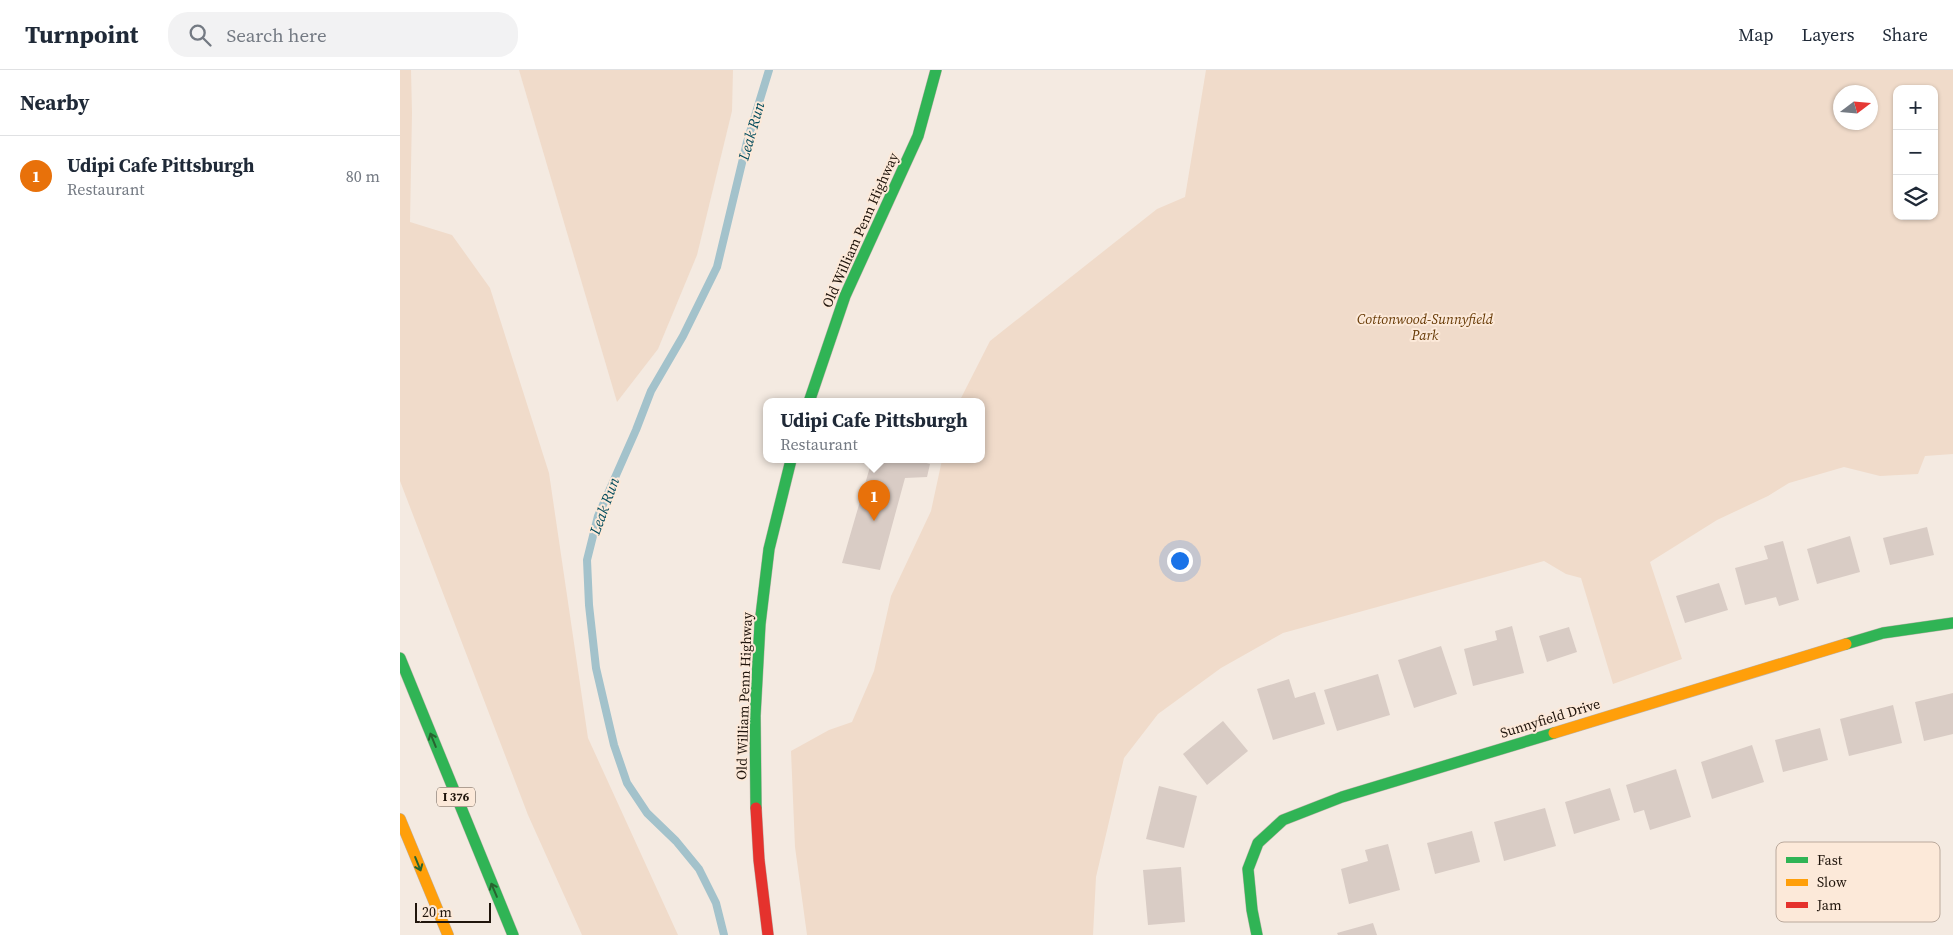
<!DOCTYPE html>
<html lang="en">
<head>
<meta charset="utf-8">
<style>
	body { margin:0; font-family:"Source Serif 4",serif; background:#f2f2f3; color:#1f2937 }
	.controls { position:absolute; right:15px; top:15px; display:grid; overflow:hidden; border-radius:10px; box-shadow:0 1px 4px #0004 }
	.controls button { width:45px; height:45px; display:grid; place-items:center; padding:0; border:0; border-bottom:1px solid #e0e1e3; background:#fff; color:#1f2937; font:25px sans-serif }
	.compass { position:absolute; left:1433px; top:15px; width:45px; height:45px; border-radius:50%; background:#fff; box-shadow:0 1px 4px #0004; rotate:74deg }
	.scale { position:absolute; left:15px; bottom:12px; width:76px; box-sizing:border-box; padding-left:5px; border:2px solid #20150c; border-top:0; font-size:14px; line-height:18px; white-space:nowrap; color:#20150c; -webkit-text-stroke:4px #fce9d9; paint-order:stroke }
	.you { position:absolute; left:779px; top:490px; width:18px; height:18px; margin:-12px; border:4px solid #fff; border-radius:50%; background:#1a73e8; box-shadow:0 0 0 8px #1a73e833 }
	.badge { display:grid; place-items:center; width:32px; height:32px; border-radius:50%; background:#2563eb; color:#fff; font-size:16px; font-weight:700 }
	.pin { position:absolute; translate:-50% -41px; filter:drop-shadow(0 1px 2px #0008) }
	.pin::after { content:''; position:absolute; top:26px; width:18px; height:15px; background:inherit; clip-path:polygon(0 0,100% 0,50% 100%) }
	.popup { position:absolute; left:363px; top:328px; width:222px; height:65px; box-sizing:border-box; display:grid; place-content:center; border-radius:10px; background:#fff; filter:drop-shadow(0 1px 4px #0005); font-size:16px; white-space:nowrap; color:#747a83 }
	.popup b { font-size:19px; color:#1f2937 }
	.popup::after { content:''; position:absolute; left:50%; top:100%; margin-left:-10px; border:10px solid transparent; border-top-color:#fff }
	.list { margin:0; padding:0; list-style:none }
	h2 { display:flex; justify-content:space-between; align-items:center; height:65px; margin:0; padding:0 20px; font-size:21px }
	h2 small { font-size:16px; font-weight:400; color:#747a83 }
	.list li { display:grid; grid-template-columns:32px 1fr auto; gap:15px; align-items:center; box-sizing:border-box; height:80px; padding:0 20px; border-top:1px solid #e0e1e3 }
	.list b { display:block; font-size:19px; white-space:nowrap }
	.list p { margin:0; font-size:16px; white-space:nowrap; color:#747a83 }
	.list em { font-size:16px; font-style:normal; color:#747a83 }
	.icon { flex:none; width:28px; height:28px; fill:none; stroke:currentColor; stroke-width:2; stroke-linecap:round; stroke-linejoin:round }
	.map { position:relative; flex:none; width:1553px; height:865px; overflow:hidden }
	header { display:flex; align-items:center; gap:30px; box-sizing:border-box; height:70px; padding:0 25px; background:#fff; border-bottom:1px solid #e0e1e3 }
	header strong { font-size:24px }
	nav { display:flex; gap:28px; margin-inline-start:auto; font-size:18px }
	.search { width:350px; height:45px; background:#f2f2f3; display:flex; align-items:center; gap:12px; box-sizing:border-box; padding:0 18px; border-radius:20px; color:#747a83; font-size:19px }
	main { display:flex }
	aside { flex:1; background:#fff }
	.map>svg:first-child { display:block }
	.green { fill:#f0dbca; fill-rule:evenodd }
	.lines { fill:none; stroke-linecap:round; stroke-linejoin:round }
	.stream { stroke:#a3c2cb; stroke-width:8 }
	.building { fill:#d9ccc5 }
	.fast-casing { stroke:#beb4ab; stroke-width:12 }
	.slow-casing { stroke:#beb4ab; stroke-width:12 }
	.jam-casing { stroke:#beb4ab; stroke-width:12 }
	.fast { stroke:#30b455; stroke-width:11 }
	.slow { stroke:#ff9f0a; stroke-width:11 }
	.jam { stroke:#e5322d; stroke-width:11 }
	.oneway { stroke:#286430 }
	.labels { text-anchor:middle; dominant-baseline:central; stroke-width:4; stroke-linejoin:round; paint-order:stroke }
	.shield { fill:#fce9d9; stroke:#62554a; stroke-width:1 }
	.shield-label { font-size:12px; font-weight:bold; fill:#20150c }
	.street-label { font-size:14px; fill:#20150c; stroke:#fce9d9 }
	.park-label { font-size:14px; font-style:italic; fill:#673a06; stroke:#fce9d9 }
	.water-label { font-size:15px; font-style:italic; fill:#004b5c; stroke:#fce9d9 }
	.key { fill:#fce9d9; stroke:#baa99c; stroke-width:1 }
	.key-label { font-size:14px; fill:#20150c }
</style>
</head>
<body>
<header>
<strong>Turnpoint</strong>
<div class="search"><svg class="icon" aria-label="search" viewBox="0 0 24 24"><circle cx="10" cy="10" r="6"/><path d="M15 15l6 6"/></svg>Search here</div>
<nav><a>Map</a><a>Layers</a><a>Share</a></nav>
</header>
<main>
<aside>
<h2>Nearby<small></small></h2>
<ul class="list">
<li><span class="badge" style="background:#e8710a">1</span><div><b>Udipi Cafe Pittsburgh</b><p>Restaurant</p></div><em>80 m</em></li>
</ul>
</aside>
<div class="map">
<svg width="1553" height="865" viewBox="0 0 1553 865">
	<rect width="100%" height="100%" fill="#f4eae1"/>
	<g class="green">
		<path d="M 0,0 L 11,0 L 12,43 L 10,152 L 52,165 L 90,218 L 149,403 L 188,668 L 278,865 L 182,865 L 128,745 L 0,411 Z"/>
		<path d="M 119,0 L 333,0 L 332,41 L 297,185 L 258,279 L 217,332 Z"/>
		<path d="M 806,0 L 1553,0 L 1553,384 L 1525,386 L 1518,404 L 1480,406 L 1444,397 L 1389,413 L 1368,426 L 1317,450 L 1250,492 L 1282,589 L 1213,614 L 1181,508 L 1166,504 L 1144,491 L 883,563 L 821,598 L 758,644 L 724,688 L 696,807 L 693,865 L 407,865 L 395,777 L 391,681 L 429,660 L 452,652 L 474,601 L 491,526 L 531,441 L 542,390 L 582,390 L 582,332 L 559,332 L 590,271 L 757,139 L 785,127 ZM 1497,19 L 1534,19 L 1534,146 L 1497,146 ZM 1470,22 L 1470,52 L 1440,52 L 1440,22 Z"/>
	</g>
	<g class="lines">
		<path class="stream" d="M 324,865 L 316,833 L 299,799 L 276,771 L 247,743 L 227,713 L 214,675 L 196,598 L 189,535 L 187,490 L 198,446 L 236,360 L 251,321 L 283,266 L 317,197 L 347,72 L 369,0"/>
	</g>
	<g class="building">
		<path d="M 472,390 L 515,390 L 530,394 L 527,407 L 505,408 L 480,500 L 442,493 Z"/>
		<path d="M 1527,457 L 1534,485 L 1490,495 L 1483,468 Z"/>
		<path d="M 1450,466 L 1460,502 L 1417,514 L 1407,479 Z"/>
		<path d="M 1383,471 L 1399,530 L 1379,536 L 1376,527 L 1345,535 L 1335,498 L 1368,489 L 1364,476 Z"/>
		<path d="M 1319,513 L 1328,540 L 1285,553 L 1276,526 Z"/>
		<path d="M 1112,556 L 1124,603 L 1073,616 L 1064,579 L 1097,570 L 1095,561 Z"/>
		<path d="M 1169,557 L 1177,582 L 1147,592 L 1139,566 Z"/>
		<path d="M 1041,576 L 1057,624 L 1014,638 L 998,590 Z"/>
		<path d="M 978,604 L 990,645 L 937,661 L 924,620 Z"/>
		<path d="M 889,609 L 895,628 L 915,622 L 925,654 L 873,670 L 857,619 Z"/>
		<path d="M 1553,623 L 1553,664 L 1524,671 L 1515,632 Z"/>
		<path d="M 1493,635 L 1502,673 L 1449,686 L 1440,649 Z"/>
		<path d="M 823,651 L 848,681 L 807,715 L 783,684 Z"/>
		<path d="M 1420,658 L 1428,690 L 1383,702 L 1375,670 Z"/>
		<path d="M 1352,675 L 1364,712 L 1312,729 L 1301,692 Z"/>
		<path d="M 1276,699 L 1291,747 L 1250,760 L 1244,740 L 1234,743 L 1226,715 Z"/>
		<path d="M 759,716 L 797,726 L 784,778 L 746,769 Z"/>
		<path d="M 1210,718 L 1220,750 L 1174,764 L 1165,732 Z"/>
		<path d="M 1145,738 L 1156,776 L 1104,791 L 1094,752 Z"/>
		<path d="M 1072,761 L 1080,792 L 1035,804 L 1027,773 Z"/>
		<path d="M 988,774 L 1000,820 L 949,834 L 941,799 L 968,791 L 965,780 Z"/>
		<path d="M 781,797 L 785,852 L 748,855 L 743,800 Z"/>
		<path d="M 973,853 L 977,865 L 938,865 L 937,863 Z"/>
	</g>
	<g class="lines">
		<g class="fast-casing">
			<g id="fast">
				<path d="M 409,332 L 445,226 L 518,66 L 536,0"/>
				<path d="M 1446,574 L 1483,563 L 1553,553"/>
				<path d="M 0,588 L 113,865"/>
				<path d="M 356,738 L 355,646 L 360,554 L 369,479 L 391,390"/>
				<path d="M 857,865 L 852,840 L 848,799 L 858,773 L 883,750 L 942,727 L 1154,663"/>
			</g>
		</g>
		<g class="slow-casing">
			<g id="slow">
				<path d="M 1154,663 L 1446,574"/>
				<path d="M 0,749 L 48,865"/>
			</g>
		</g>
		<g class="jam-casing">
			<path id="jam" d="M 356,738 L 359,790 L 368,865"/>
		</g>
		<use href="#fast" class="fast"/>
		<use href="#slow" class="slow"/>
		<use href="#jam" class="jam"/>
	</g>
	<defs><path id="oneway-shaft" d="M-6 0H5M1.5-3L5.5 0L1.5 3" fill="none" stroke-width="1.6" stroke-linecap="round" stroke-linejoin="round" transform="scale(1.25)"/></defs>
	<g class="oneway">
		<use href="#oneway-shaft" transform="translate(33 670) rotate(-112)"/>
		<use href="#oneway-shaft" transform="translate(18 794) rotate(68)"/>
		<use href="#oneway-shaft" transform="translate(94 820) rotate(-113)"/>
	</g>
	<g class="labels">
		<rect class="shield" x="37" y="717.5" width="38" height="19" rx="4"/>
		<g class="shield-label">
			<text x="56" y="727">I 376</text>
		</g>
		<g class="street-label">
			<text transform="translate(460 160) rotate(-66)">Old William Penn Highway</text>
			<text transform="translate(344 626) rotate(-88)">Old William Penn Highway</text>
			<text transform="translate(1150 648) rotate(-17)">Sunnyfield Drive</text>
		</g>
		<g class="park-label">
			<text x="1025" y="249">Cottonwood-Sunnyfield<tspan x="1025" dy="16">Park</tspan></text>
		</g>
		<g class="water-label">
			<text transform="translate(351 61) rotate(-74)">Leak Run</text>
			<text transform="translate(204 436) rotate(-70)">Leak Run</text>
		</g>
	</g>
	<rect x="1376" y="772" width="164" height="80" rx="8" class="key"/>
	<rect x="1386" y="787" width="22" height="6" fill="#30b455"/>
	<rect x="1386" y="809" width="22" height="7" fill="#ff9f0a"/>
	<rect x="1386" y="832" width="22" height="6" fill="#e5322d"/>
	<g class="key-label">
		<text x="1417" y="795">Fast</text>
		<text x="1417" y="817">Slow</text>
		<text x="1417" y="840">Jam</text>
	</g>
</svg>
<div class="controls">
<button>+</button>
<button>−</button>
<button><svg class="icon" aria-label="layers" viewBox="0 0 24 24"><path d="M12 4l9 5-9 5-9-5zM3 14l9 5 9-5"/></svg></button>
</div>
<svg class="compass" viewBox="-18 -18 36 36"><path d="M0-13l5 13h-10z" fill="#e53935"/><path d="M0 13l5-13h-10z" fill="#747a83"/></svg>
<div class="scale">20 m</div>
<div class="you"></div>
<div class="pin badge" style="left:474px;top:451px;background:#e8710a">1</div>
<div class="popup"><b>Udipi Cafe Pittsburgh</b>Restaurant</div>
</div>
</main>
</body>
</html>
